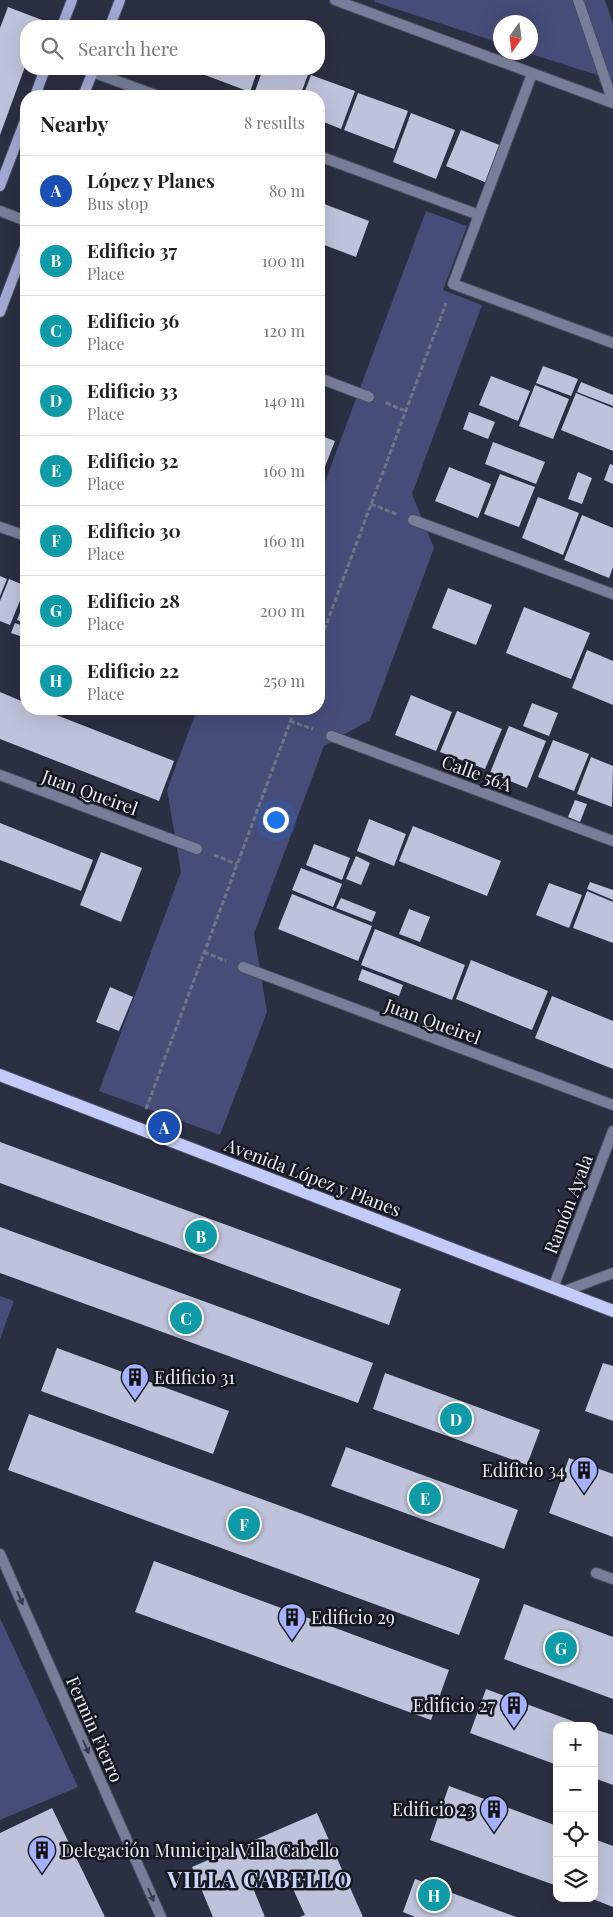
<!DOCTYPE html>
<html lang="en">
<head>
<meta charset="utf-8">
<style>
	body { margin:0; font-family:"Playfair Display",serif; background:#f6f6f6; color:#222 }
	.controls { position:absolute; right:15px; bottom:15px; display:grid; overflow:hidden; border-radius:10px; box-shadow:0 5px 20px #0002 }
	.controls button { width:45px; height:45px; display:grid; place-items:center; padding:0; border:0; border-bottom:1px solid #e0e0e0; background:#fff; color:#222; font:25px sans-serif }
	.compass { position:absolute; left:493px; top:15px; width:45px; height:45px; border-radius:50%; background:#fff; box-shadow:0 5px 20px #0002; rotate:194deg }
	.you { position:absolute; left:275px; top:819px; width:18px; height:18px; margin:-12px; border:4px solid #fff; border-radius:50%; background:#1a73e8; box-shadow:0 0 0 8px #1a73e833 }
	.badge { display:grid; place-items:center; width:32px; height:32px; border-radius:50%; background:#5d6284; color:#fff; font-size:16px; font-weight:700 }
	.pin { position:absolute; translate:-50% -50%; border:2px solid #fff; box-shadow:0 1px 5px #0006 }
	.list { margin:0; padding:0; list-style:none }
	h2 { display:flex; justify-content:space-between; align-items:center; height:65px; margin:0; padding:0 20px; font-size:21px }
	h2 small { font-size:16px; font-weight:400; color:#767676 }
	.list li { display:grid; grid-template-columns:32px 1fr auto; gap:15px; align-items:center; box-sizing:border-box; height:70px; padding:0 20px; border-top:1px solid #e0e0e0 }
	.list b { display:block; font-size:19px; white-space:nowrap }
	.list p { margin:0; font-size:16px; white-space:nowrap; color:#767676 }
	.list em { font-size:16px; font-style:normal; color:#767676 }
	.icon { flex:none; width:28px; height:28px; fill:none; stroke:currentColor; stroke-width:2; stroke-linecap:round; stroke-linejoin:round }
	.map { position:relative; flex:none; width:613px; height:1917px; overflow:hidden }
	.search { position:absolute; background:#fff; box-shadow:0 5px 20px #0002; left:20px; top:20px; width:305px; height:55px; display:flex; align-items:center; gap:12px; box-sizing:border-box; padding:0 18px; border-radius:20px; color:#767676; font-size:19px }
	.panel { position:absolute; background:#fff; box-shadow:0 5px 20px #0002; left:20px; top:90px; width:305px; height:625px; border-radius:20px }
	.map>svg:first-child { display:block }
	.green { fill:#464d79 }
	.building { fill:#bec3db }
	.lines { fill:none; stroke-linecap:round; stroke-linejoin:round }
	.street-casing { stroke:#494d5f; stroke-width:12 }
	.secondary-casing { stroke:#494d5f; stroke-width:12 }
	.primary-casing { stroke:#494d5f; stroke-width:14 }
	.path { stroke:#707485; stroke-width:3; stroke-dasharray:5 2.5; stroke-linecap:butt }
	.street { stroke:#787e99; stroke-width:10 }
	.secondary { stroke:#a1a9d4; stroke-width:10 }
	.primary { stroke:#c3ccf9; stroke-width:12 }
	.oneway { fill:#383c4a }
	.labels { text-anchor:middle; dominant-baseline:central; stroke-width:5; stroke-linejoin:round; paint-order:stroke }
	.street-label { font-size:18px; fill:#e8ebf8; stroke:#161820 }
	.poi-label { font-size:18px; fill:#e8ebf8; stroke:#161820; text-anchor:start }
	.district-label { font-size:22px; font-weight:bold; letter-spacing:1px; fill:#ccd4ff; stroke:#161820 }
</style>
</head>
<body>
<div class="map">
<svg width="613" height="1917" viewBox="0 0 613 1917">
	<rect width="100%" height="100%" fill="#2b2f42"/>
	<g class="green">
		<path d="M 374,0 L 605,0 L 613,24 L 613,80 L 528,53 L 530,52 L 530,22 L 500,22 L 500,43 L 375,2 Z"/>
		<path d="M 426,211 L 467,226 L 443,290 L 482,305 L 412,494 L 434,548 L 370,720 L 324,746 L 254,934 L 267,1012 L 220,1135 L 99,1091 L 181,872 L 167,790 L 197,709 L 319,709 L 319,498 Z"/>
		<path d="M 0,1296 L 14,1301 L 0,1339 Z"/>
		<path d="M 0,1618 L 78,1787 L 0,1820 Z"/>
	</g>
	<g class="building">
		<path d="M 8,7 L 42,20 L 40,26 L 26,26 L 26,64 L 0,135 L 0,28 Z"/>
		<path d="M 189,69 L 258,69 L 250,92 Z"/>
		<path d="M 263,69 L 299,69 L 309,72 L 300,96 L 261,96 L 254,94 Z"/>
		<path d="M 311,75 L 355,91 L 341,129 L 319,120 L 319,96 L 303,96 Z"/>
		<path d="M 358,93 L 408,111 L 394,149 L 344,130 Z"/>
		<path d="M 411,113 L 455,130 L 436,179 L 393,162 Z"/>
		<path d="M 461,130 L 502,146 L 487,183 L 446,166 Z"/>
		<path d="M 319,202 L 369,221 L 356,257 L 319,243 Z"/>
		<path d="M 543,366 L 578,379 L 571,396 L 536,383 Z"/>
		<path d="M 491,376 L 530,391 L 518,421 L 479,405 Z"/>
		<path d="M 581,382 L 613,395 L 613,406 L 577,392 Z"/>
		<path d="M 535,385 L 569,399 L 553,439 L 519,426 Z"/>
		<path d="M 576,393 L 613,408 L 613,451 L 561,430 Z"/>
		<path d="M 469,412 L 495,422 L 488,439 L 463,429 Z"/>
		<path d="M 319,435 L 335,441 L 319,482 Z"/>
		<path d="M 493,442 L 545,462 L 536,484 L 485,464 Z"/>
		<path d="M 610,464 L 613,465 L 613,484 L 604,480 Z"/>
		<path d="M 449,467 L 491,484 L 478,518 L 435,501 Z"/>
		<path d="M 578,472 L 592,478 L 582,504 L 568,499 Z"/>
		<path d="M 500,474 L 535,487 L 519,527 L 484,514 Z"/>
		<path d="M 538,497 L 579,513 L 563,555 L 522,538 Z"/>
		<path d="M 582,515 L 613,528 L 613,567 L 609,578 L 564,560 Z"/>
		<path d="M 0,576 L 7,579 L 0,596 Z"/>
		<path d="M 9,579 L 26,586 L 10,625 L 0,621 L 0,601 Z"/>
		<path d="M 448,588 L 492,605 L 476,645 L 432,628 Z"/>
		<path d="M 26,597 L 26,623 L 17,620 Z"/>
		<path d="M 524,607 L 590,633 L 571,679 L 506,653 Z"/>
		<path d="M 15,623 L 26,627 L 26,638 L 11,633 Z"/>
		<path d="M 587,650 L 613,661 L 613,705 L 572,688 Z"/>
		<path d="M 0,692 L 26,703 L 26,709 L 41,709 L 174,761 L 159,801 L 0,739 Z"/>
		<path d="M 411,695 L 452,712 L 436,751 L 395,735 Z"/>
		<path d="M 532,703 L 558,713 L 549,736 L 523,726 Z"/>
		<path d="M 457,711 L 502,729 L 485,769 L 440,752 Z"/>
		<path d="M 509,726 L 546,741 L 527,788 L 490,773 Z"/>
		<path d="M 553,740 L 589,754 L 574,791 L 538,777 Z"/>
		<path d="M 591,757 L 613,766 L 612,807 L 577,794 Z"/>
		<path d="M 575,800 L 587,804 L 580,822 L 568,817 Z"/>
		<path d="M 369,819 L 406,834 L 394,866 L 357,851 Z"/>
		<path d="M 0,823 L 93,860 L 81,891 L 0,860 Z"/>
		<path d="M 413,826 L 501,861 L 487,896 L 399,861 Z"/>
		<path d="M 314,844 L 350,858 L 342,880 L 306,865 Z"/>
		<path d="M 101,852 L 142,868 L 121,922 L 80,905 Z"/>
		<path d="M 356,856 L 370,863 L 361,885 L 346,879 Z"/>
		<path d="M 301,868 L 342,884 L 333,907 L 292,890 Z"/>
		<path d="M 590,882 L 613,890 L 613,900 L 587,889 Z"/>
		<path d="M 549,883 L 582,895 L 569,928 L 536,915 Z"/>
		<path d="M 587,891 L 613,902 L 613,943 L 573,928 Z"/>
		<path d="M 292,894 L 372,926 L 358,961 L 278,929 Z"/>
		<path d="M 341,898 L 376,912 L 372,922 L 336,908 Z"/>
		<path d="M 409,909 L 430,917 L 420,942 L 399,934 Z"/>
		<path d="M 375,929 L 465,965 L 452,1000 L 361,965 Z"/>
		<path d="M 471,960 L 548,991 L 532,1030 L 456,999 Z"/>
		<path d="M 362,969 L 403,985 L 399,996 L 358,980 Z"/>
		<path d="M 110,987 L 133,997 L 119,1031 L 96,1022 Z"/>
		<path d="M 552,996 L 613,1021 L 613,1069 L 535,1038 Z"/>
		<path d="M 0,1142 L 401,1289 L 389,1325 L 0,1183 Z"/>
		<path d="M 0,1227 L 373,1363 L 358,1403 L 0,1273 Z"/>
		<path d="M 57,1348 L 229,1411 L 213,1454 L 41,1391 Z"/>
		<path d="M 603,1363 L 613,1366 L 613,1421 L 585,1411 Z"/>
		<path d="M 385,1373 L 540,1430 L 527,1465 L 373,1409 Z"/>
		<path d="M 29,1414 L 480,1579 L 459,1635 L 8,1470 Z"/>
		<path d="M 346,1447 L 518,1510 L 504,1549 L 331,1486 Z"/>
		<path d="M 569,1458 L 613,1474 L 613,1537 L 549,1513 Z"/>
		<path d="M 154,1561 L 449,1670 L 431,1720 L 135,1612 Z"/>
		<path d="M 524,1604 L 613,1637 L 613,1699 L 504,1659 Z"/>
		<path d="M 486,1689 L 586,1726 L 557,1726 L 557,1765 L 470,1733 Z"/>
		<path d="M 594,1729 L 613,1735 L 613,1785 L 594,1778 Z"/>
		<path d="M 449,1786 L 557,1826 L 557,1886 L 430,1840 Z"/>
		<path d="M 52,1808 L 105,1917 L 0,1917 L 0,1833 Z"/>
		<path d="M 317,1813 L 363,1917 L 300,1917 L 305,1915 L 286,1874 L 253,1888 L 265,1917 L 213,1917 L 192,1867 Z"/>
		<path d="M 594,1839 L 613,1846 L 613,1907 L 590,1898 L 594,1898 Z"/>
		<path d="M 415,1879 L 516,1917 L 415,1917 L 403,1912 Z"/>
	</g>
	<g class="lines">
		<g class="street-casing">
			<g id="street">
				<path d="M 335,0 L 613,103"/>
				<path d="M 578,0 L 613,102"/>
				<path d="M 84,69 L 158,96"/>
				<path d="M 532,74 L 453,284 L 613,343"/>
				<path d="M 319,156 L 479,215"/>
				<path d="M 0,211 L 26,221"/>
				<path d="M 18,266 L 26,269"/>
				<path d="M 319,378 L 369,397"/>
				<path d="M 413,520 L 613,594"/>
				<path d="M 0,527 L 26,536"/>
				<path d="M 331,736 L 613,841"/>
				<path d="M 0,775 L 197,849"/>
				<path d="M 243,967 L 613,1105"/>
				<path d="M 553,1288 L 613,1131"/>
				<path d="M 562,1292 L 613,1273"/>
				<path d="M 0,1554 L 161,1917"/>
				<path d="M 596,1573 L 613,1579"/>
			</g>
		</g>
		<g class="secondary-casing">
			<g id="secondary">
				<path d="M 62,26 L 72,0"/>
				<path d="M 110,26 L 120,0"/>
				<path d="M 35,96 L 45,69"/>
				<path d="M 83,96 L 94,69"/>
				<path d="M 0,186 L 26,118"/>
				<path d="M 0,312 L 26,244"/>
			</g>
		</g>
		<g class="primary-casing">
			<path id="primary" d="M 0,1075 L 613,1311"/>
		</g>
		<g class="path">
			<path d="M 386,403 L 406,411"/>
			<path d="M 371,504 L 396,514"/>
			<path d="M 319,644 L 446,303"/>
			<path d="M 290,721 L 313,729"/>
			<path d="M 214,855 L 237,864"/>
			<path d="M 204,952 L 226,961"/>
			<path d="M 146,1109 L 295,709"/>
		</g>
		<use href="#street" class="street"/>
		<use href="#secondary" class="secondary"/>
		<use href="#primary" class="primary"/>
	</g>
	<defs><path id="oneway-solid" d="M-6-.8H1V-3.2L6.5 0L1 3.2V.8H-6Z" transform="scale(1.25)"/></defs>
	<g class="oneway">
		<use href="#oneway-solid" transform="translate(20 1598) rotate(66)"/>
		<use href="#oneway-solid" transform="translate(86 1747) rotate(66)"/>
		<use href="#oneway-solid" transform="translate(151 1895) rotate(66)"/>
	</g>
	<defs>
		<g id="building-pin" transform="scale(1.4375)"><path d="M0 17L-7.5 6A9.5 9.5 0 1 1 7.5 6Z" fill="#a5b1fc" stroke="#161820"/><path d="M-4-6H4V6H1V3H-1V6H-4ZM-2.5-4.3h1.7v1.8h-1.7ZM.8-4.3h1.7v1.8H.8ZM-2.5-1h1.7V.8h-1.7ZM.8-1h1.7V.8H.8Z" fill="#111"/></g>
	</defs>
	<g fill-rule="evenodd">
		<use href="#building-pin" x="135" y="1377"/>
		<use href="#building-pin" x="584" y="1470"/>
		<use href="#building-pin" x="292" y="1617"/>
		<use href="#building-pin" x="514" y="1705"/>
		<use href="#building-pin" x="494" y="1809"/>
		<use href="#building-pin" x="42" y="1850"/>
	</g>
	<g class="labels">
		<g class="street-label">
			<text transform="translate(477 773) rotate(20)">Calle 56A</text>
			<text transform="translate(90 792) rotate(20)">Juan Queirel</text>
			<text transform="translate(433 1021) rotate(20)">Juan Queirel</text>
			<text transform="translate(313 1177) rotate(21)">Avenida López y Planes</text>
			<text transform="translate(568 1204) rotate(-69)">Ramón Ayala</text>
			<text transform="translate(95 1729) rotate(66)">Fermin Fierro</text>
		</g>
		<g class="poi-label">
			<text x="154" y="1377">Edificio 31</text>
			<text x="565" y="1470" text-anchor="end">Edificio 34</text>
			<text x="311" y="1617">Edificio 29</text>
			<text x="495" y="1705" text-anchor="end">Edificio 27</text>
			<text x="475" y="1809" text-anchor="end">Edificio 23</text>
			<text x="61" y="1850">Delegación Municipal Villa Cabello</text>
		</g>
		<g class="district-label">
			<text x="260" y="1879">VILLA CABELLO</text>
		</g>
	</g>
</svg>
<div class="controls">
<button>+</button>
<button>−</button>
<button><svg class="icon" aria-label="locate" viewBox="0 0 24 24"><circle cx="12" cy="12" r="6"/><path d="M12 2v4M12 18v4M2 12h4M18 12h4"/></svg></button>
<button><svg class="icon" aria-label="layers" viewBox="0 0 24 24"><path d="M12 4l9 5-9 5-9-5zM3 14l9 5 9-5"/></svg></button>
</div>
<svg class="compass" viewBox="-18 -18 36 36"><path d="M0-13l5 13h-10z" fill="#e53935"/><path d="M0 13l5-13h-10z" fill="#767676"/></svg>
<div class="you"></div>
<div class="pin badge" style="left:164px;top:1127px;background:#1a4fb4">A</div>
<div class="pin badge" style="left:201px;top:1236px;background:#0f9aa8">B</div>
<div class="pin badge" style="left:186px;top:1318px;background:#0f9aa8">C</div>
<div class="pin badge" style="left:456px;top:1419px;background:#0f9aa8">D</div>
<div class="pin badge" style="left:425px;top:1498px;background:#0f9aa8">E</div>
<div class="pin badge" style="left:244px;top:1524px;background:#0f9aa8">F</div>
<div class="pin badge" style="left:561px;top:1648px;background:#0f9aa8">G</div>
<div class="pin badge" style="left:434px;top:1895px;background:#0f9aa8">H</div>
<div class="search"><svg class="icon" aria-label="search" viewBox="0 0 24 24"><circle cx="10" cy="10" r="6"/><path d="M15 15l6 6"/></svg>Search here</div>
<section class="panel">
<h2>Nearby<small>8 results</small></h2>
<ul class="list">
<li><span class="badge" style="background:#1a4fb4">A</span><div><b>López y Planes</b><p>Bus stop</p></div><em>80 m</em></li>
<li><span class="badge" style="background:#0f9aa8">B</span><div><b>Edificio 37</b><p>Place</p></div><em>100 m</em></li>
<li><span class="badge" style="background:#0f9aa8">C</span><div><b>Edificio 36</b><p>Place</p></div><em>120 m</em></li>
<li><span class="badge" style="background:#0f9aa8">D</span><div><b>Edificio 33</b><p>Place</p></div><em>140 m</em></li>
<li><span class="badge" style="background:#0f9aa8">E</span><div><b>Edificio 32</b><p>Place</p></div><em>160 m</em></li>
<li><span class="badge" style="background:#0f9aa8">F</span><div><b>Edificio 30</b><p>Place</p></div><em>160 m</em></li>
<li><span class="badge" style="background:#0f9aa8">G</span><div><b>Edificio 28</b><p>Place</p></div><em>200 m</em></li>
<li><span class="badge" style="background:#0f9aa8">H</span><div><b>Edificio 22</b><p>Place</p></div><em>250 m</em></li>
</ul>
</section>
</div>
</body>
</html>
